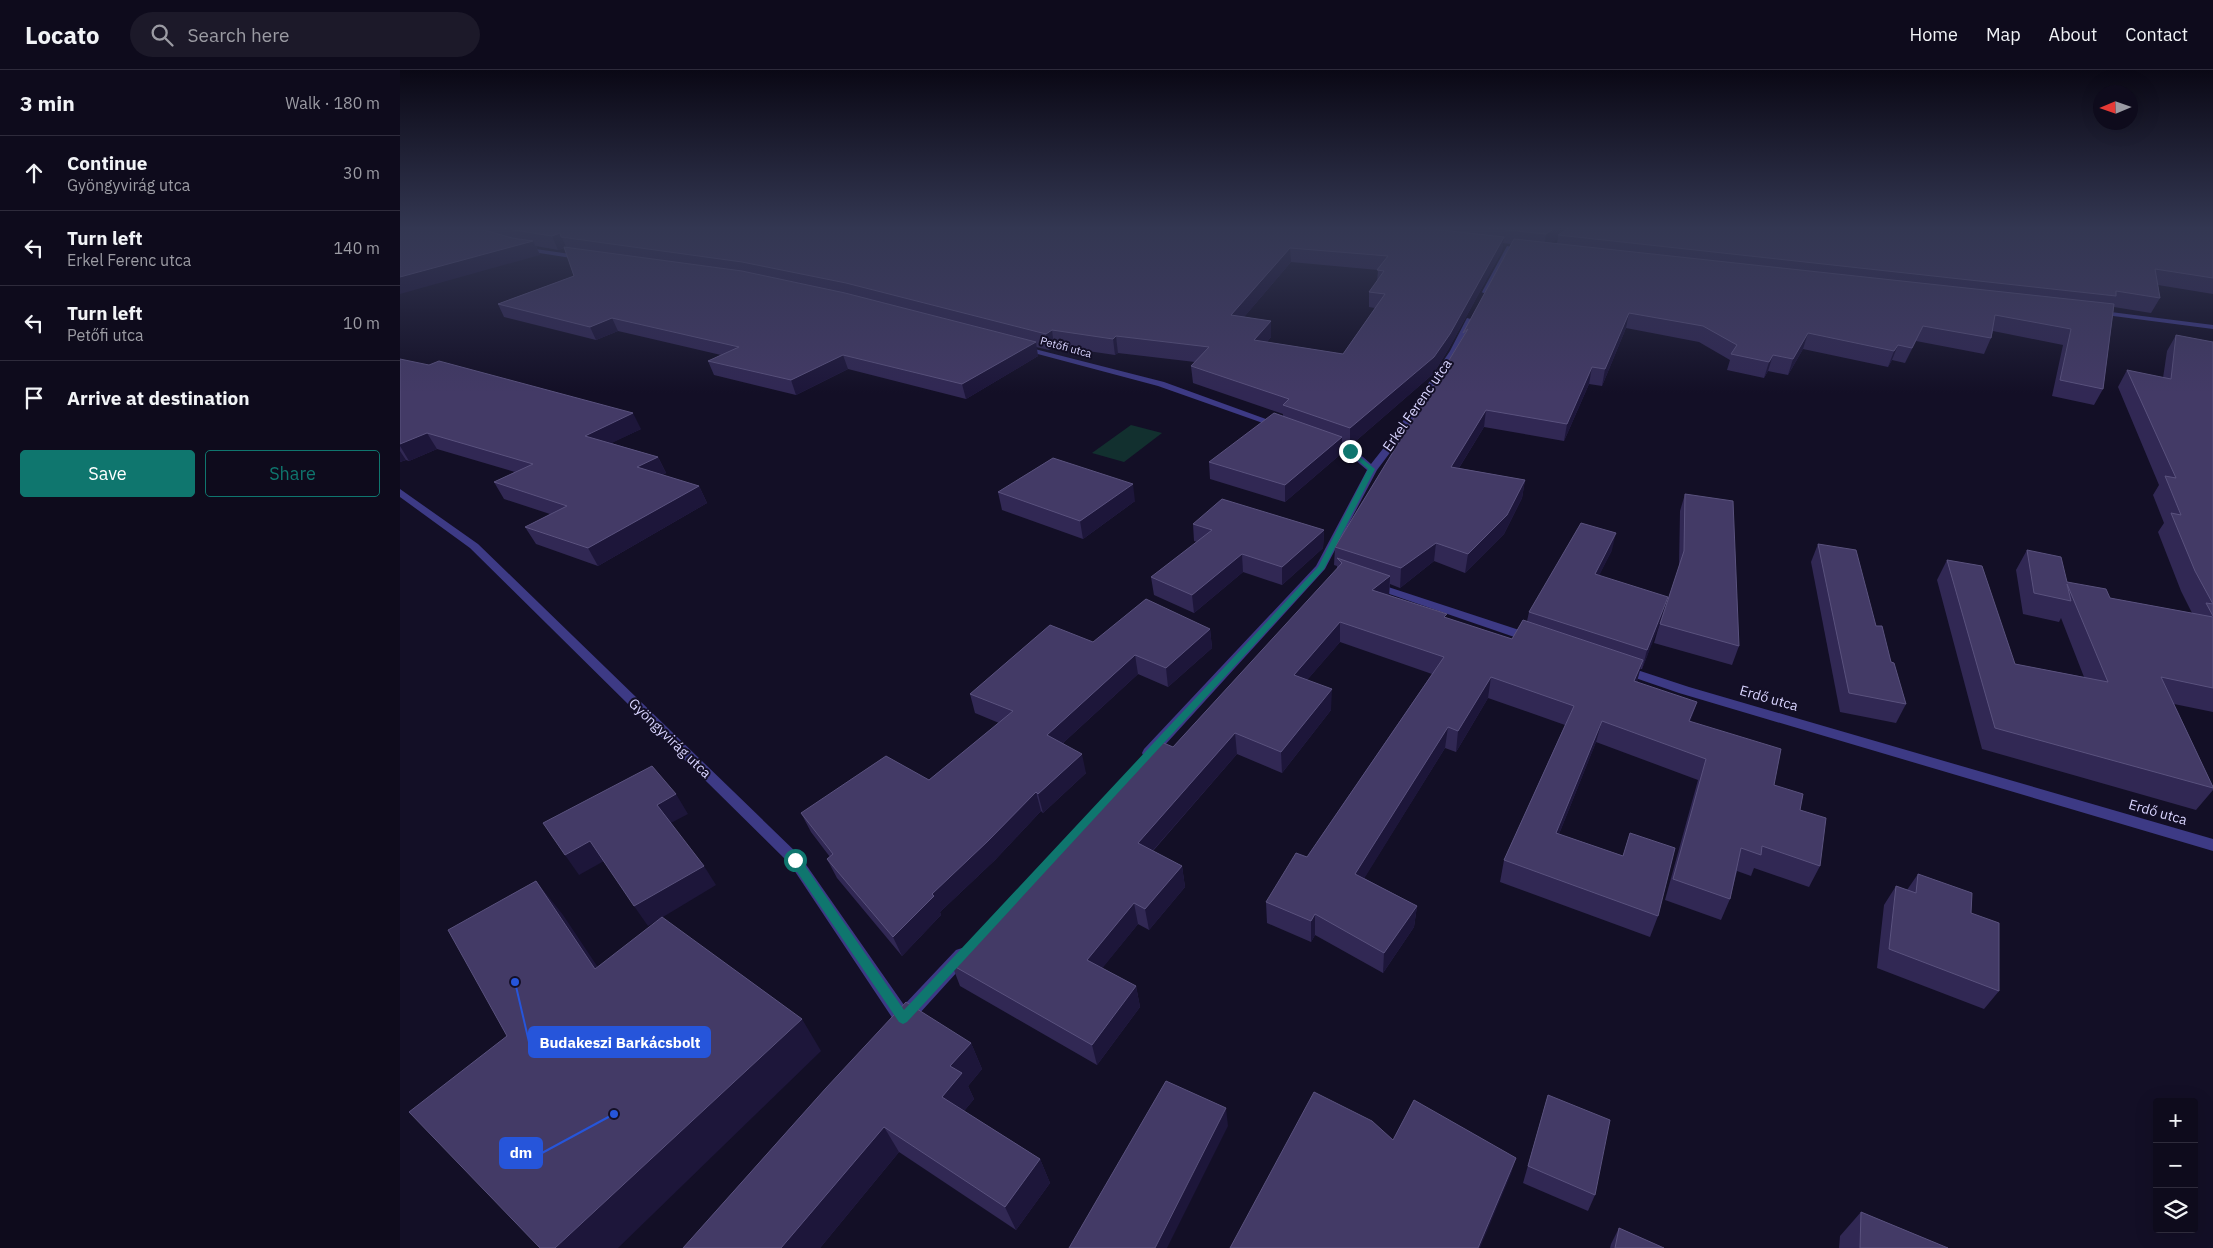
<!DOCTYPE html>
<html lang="en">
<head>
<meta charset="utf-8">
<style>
	body { margin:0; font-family:"IBM Plex Sans",sans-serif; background:#1c1929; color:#f1f3f6 }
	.controls { position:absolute; right:15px; bottom:15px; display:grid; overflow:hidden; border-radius:5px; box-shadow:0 5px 20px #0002 }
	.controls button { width:45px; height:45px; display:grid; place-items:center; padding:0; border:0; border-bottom:1px solid #2e2b3b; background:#0e0b1c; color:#f1f3f6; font:25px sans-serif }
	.compass { position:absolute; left:1693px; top:15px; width:45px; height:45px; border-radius:50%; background:#0e0b1c; box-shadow:0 5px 20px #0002; rotate:268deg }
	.stop { position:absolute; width:15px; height:15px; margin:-11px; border:4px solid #0f766e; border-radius:50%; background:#fff }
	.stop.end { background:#0f766e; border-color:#fff; box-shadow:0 1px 5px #0008 }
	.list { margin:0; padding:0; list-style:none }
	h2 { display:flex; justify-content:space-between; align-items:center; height:65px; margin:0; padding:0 20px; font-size:21px }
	h2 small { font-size:16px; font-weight:400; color:#9b9ba3 }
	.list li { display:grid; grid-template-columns:32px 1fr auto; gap:15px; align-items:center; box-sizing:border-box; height:75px; padding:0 20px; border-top:1px solid #2e2b3b }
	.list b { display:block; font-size:19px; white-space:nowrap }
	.list p { margin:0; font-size:16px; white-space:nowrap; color:#9b9ba3 }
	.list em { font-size:16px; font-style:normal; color:#9b9ba3 }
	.actions { display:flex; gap:10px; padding:15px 20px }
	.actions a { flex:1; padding:11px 0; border:1px solid #0f766e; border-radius:5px; text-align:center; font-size:18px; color:#0f766e }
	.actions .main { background:#0f766e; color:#fff }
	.icon { flex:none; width:28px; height:28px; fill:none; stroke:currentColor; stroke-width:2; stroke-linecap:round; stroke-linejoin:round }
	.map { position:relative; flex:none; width:1813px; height:1178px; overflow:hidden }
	header { display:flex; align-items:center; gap:30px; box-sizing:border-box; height:70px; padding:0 25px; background:#0e0b1c; border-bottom:1px solid #2e2b3b }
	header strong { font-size:24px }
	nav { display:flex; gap:28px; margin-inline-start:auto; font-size:18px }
	.search { width:350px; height:45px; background:#1c1929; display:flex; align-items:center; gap:12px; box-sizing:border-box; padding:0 18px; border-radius:28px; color:#9b9ba3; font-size:19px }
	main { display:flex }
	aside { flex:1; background:#0e0b1c }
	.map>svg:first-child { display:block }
	.green { fill:#12302f }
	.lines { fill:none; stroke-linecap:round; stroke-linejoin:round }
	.street { fill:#3d3a85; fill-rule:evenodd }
	.wall { fill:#312854; fill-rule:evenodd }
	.shaded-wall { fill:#1d163a }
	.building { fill:#433a66; stroke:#5a527e; fill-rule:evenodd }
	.route { fill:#0f766e }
	.labels { text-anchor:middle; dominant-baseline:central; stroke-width:4; stroke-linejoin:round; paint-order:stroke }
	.far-street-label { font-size:11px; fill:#d9d4ff; stroke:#130f26 }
	.street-label { font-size:14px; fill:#d9d4ff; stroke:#130f26 }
	.leader { fill:none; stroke:#2655da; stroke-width:2 }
	.callout-dot { fill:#2655da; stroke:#130f26; stroke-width:2 }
	.callout { fill:#2655da; stroke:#2655da; stroke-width:2 }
	.callout-label { font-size:15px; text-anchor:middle; font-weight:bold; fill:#fff }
</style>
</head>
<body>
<header>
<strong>Locato</strong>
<div class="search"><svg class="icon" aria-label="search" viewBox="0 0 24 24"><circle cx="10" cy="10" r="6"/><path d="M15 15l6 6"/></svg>Search here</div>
<nav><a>Home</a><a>Map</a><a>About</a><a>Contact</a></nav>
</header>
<main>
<aside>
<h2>3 min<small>Walk · 180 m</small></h2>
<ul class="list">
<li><svg class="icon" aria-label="ahead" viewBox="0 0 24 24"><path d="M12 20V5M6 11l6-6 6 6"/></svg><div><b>Continue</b><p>Gyöngyvirág utca</p></div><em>30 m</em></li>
<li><svg class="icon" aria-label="left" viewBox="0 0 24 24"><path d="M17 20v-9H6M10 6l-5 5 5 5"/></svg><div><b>Turn left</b><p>Erkel Ferenc utca</p></div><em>140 m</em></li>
<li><svg class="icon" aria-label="left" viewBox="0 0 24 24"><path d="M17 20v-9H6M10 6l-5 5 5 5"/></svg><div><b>Turn left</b><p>Petőfi utca</p></div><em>10 m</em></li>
<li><svg class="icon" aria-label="arrive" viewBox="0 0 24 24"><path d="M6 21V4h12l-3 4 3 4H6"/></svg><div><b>Arrive at destination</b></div></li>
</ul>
<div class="actions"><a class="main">Save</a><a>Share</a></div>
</aside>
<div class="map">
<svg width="1813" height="1178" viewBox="0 0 1813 1178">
	<rect width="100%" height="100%" fill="#130f26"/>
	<path class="green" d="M 731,355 L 762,363 L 724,392 L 692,383 Z"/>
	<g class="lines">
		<g class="street">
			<path d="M 1107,176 L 1112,177 L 1088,222 L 1083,223 L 1082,222 Z"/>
			<path d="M 122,177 L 184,186 L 187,188 L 184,190 L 120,180 Z"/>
			<path d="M 1695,240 L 1813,255 L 1813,259 L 1698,244 L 1695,244 Z"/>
			<path d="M 1067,248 L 1074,250 L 1058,281 L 1001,368 L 977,400 L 925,499 L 754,687 L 744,687 L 742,683 L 744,679 L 916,496 L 967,400 L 947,383 L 924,375 L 924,371 C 941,368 959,383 971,394 L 993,366 L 1050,281 Z"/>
			<path d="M 619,275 L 764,312 L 885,356 L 877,358 L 758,316 L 619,279 Z"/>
			<path d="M 0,419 L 78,474 L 400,786 L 504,935 L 556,880 L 562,878 L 568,880 L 570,885 L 568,890 L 509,955 L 503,957 L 497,955 L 390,794 L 70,478 L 0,427 Z"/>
			<path d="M 973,512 L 1134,565 L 1136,568 L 1130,572 L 1126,571 L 969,517 L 967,515 L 969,513 Z"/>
			<path d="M 1222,595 L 1289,617 L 1813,769 L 1813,781 L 1279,623 L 1218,602 L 1216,599 Z"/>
		</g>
	</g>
	<g class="wall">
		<path d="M 0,158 L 1813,158 L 1813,224 L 1758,215 L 1760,228 L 1751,243 L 1714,237 L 1703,319 L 1694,335 L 1652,326 L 1663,275 L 1593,261 L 1591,268 L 1584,284 L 1516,271 L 1505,293 L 1492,290 L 1488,297 L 1403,279 L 1388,305 L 1368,301 L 1364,308 L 1327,300 L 1330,290 L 1299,272 L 1226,258 L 1202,316 L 1189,314 L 1164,371 L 1084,357 L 1059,398 L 1125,410 L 1122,428 L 1104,464 L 1065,503 L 1034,491 L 1000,518 L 990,514 L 989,525 L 1046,548 L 1112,569 L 1127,551 L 1129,542 L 1212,480 L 1199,505 L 1264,541 L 1279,497 L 1280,441 L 1285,424 L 1339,576 L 1332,595 L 1254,573 L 1261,549 L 1242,599 L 1240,599 L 1237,611 L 1374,715 L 1400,740 L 1420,796 L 1409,817 L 1354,798 L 1351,806 L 1337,801 L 1330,829 L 1321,850 L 1265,830 L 1298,710 L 1196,672 L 1159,764 L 1223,786 L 1230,763 L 1258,846 L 1250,867 L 1100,812 L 1104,790 L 1165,655 L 1088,628 L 1056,682 L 1045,678 L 964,808 L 1017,836 L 1014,857 L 983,903 L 915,865 L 911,872 L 867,853 L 866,832 L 907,787 L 1032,604 L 940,572 L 907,610 L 931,640 L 882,703 L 837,684 L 753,781 L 782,796 L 785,817 L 749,860 L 738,854 L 702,898 L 736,916 L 740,937 L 697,995 L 560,916 L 552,895 L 773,677 L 937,500 L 937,496 L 934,495 L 935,477 L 1063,267 L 1111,174 L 1103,173 L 1102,181 L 1048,280 L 1033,304 L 950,376 L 942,373 L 942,383 L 885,432 L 810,409 L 809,392 L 883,346 L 883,344 L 793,313 L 791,296 L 795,292 L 718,283 L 715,285 L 654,276 L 649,280 L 636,277 L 638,286 L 566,329 L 448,299 L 396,325 L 314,305 L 308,291 L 321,285 L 218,261 L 196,270 L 104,247 L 98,234 L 174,206 L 165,178 L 158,180 L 136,176 L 140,185 ZM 1158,168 L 1157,173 L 1151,173 ZM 891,192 L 978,200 L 977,212 L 969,222 L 969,237 L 975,238 L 943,284 L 867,272 L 871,267 L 844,247 Z"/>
		<path d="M 1776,265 L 1813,272 L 1813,642 L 1774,634 L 1813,717 L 1813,720 L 1796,740 L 1582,679 L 1537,510 L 1547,490 L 1615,594 L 1684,607 L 1661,548 L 1659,552 L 1623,544 L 1616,500 L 1627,480 L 1667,512 L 1710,528 L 1792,543 L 1781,521 L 1758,462 L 1764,453 L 1753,425 L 1759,415 L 1718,317 L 1727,300 L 1763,308 L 1767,281 Z"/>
		<path d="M 0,289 L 241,359 L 211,373 L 258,387 L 266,403 L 262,405 L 299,416 L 307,433 L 198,496 L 136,474 L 125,457 L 150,444 L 104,429 L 94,412 L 115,402 L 37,379 L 9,391 L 6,390 L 0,392 Z"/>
		<path d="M 598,422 L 735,431 L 683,469 L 602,440 Z"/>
		<path d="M 793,454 L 924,460 L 923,478 L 882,515 L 843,502 L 794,543 L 754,525 L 751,507 L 797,472 L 794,471 Z"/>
		<path d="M 1418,474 L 1476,556 L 1491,592 L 1506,634 L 1496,653 L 1440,642 L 1411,492 Z"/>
		<path d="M 810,559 L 812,578 L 768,617 L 738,604 L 663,673 L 686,703 L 643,743 L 641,741 L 595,790 L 540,842 L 541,845 L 502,886 L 437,808 L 427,789 L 430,787 L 411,762 L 401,743 L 529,710 L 599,653 L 575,643 L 570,624 L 693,572 Z"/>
		<path d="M 1518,804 L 1571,843 L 1599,921 L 1584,939 L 1477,898 L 1484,835 L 1496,816 L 1507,820 Z"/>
		<path d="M 571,973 L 582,999 L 568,1016 L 574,1029 L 564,1041 L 640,1089 L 650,1113 L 616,1160 L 499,1082 L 420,1178 L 283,1178 Z"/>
		<path d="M 1148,1025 L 1195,1125 L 1188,1141 L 1123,1113 Z"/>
		<path d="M 1461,1142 L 1548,1178 L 1439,1178 L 1440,1166 Z"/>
		<path d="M 1219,1158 L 1264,1178 L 1210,1178 L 1211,1174 Z"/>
	</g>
	<g class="shaded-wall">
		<path d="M 1155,158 L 1172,158 L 1158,165 L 1158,168 L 1144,178 L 1146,164 Z"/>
		<path d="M 160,163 L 166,177 L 158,180 L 152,166 Z"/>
		<path d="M 1104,167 L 1102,181 L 1048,280 L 1033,304 L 950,376 L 950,358 Z"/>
		<path d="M 133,171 L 140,185 L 0,224 L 0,207 Z"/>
		<path d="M 890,178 L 891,192 L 832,261 L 831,245 Z"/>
		<path d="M 1229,243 L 1226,258 L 1202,316 L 1205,299 Z"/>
		<path d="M 212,248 L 218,261 L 196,270 L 190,257 Z"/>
		<path d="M 871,251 L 871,267 L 855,286 L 854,270 Z"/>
		<path d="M 652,260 L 654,276 L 649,280 L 646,264 Z"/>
		<path d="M 1408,263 L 1403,279 L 1388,305 L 1393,289 Z"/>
		<path d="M 716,266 L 718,283 L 715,285 L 713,269 Z"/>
		<path d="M 636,272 L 638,286 L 566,329 L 562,314 Z"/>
		<path d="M 1498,275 L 1492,290 L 1488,297 L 1494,281 Z"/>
		<path d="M 443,285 L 448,299 L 396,325 L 391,310 Z"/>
		<path d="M 1373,285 L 1368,301 L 1364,308 L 1369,292 Z"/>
		<path d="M 1192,297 L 1189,314 L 1164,371 L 1167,354 Z"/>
		<path d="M 1086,340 L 1084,357 L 1049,414 L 1051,397 Z"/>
		<path d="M 233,343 L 241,359 L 193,382 L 185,366 Z"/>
		<path d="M 27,363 L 37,379 L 9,391 L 0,376 L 0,374 Z"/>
		<path d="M 942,367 L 942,383 L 885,432 L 885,415 Z"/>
		<path d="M 0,381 L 6,390 L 0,392 Z"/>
		<path d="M 258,387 L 266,403 L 245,414 L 237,397 Z"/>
		<path d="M 1125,410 L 1122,428 L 1104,464 L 1065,503 L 1068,484 Z"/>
		<path d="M 733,414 L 735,431 L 683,469 L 680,451 Z"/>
		<path d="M 299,416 L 307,433 L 198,496 L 188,478 Z"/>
		<path d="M 924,460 L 923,478 L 882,515 L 882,497 Z"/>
		<path d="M 1216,463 L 1212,480 L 1191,522 L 1195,504 Z"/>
		<path d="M 1036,473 L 1034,491 L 1000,518 L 1001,498 Z"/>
		<path d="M 842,484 L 843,502 L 794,543 L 792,525 Z"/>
		<path d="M 990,506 L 989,526 L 972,520 Z"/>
		<path d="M 1268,527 L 1263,546 L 1242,599 L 1247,580 Z"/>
		<path d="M 940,552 L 940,572 L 894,625 L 894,605 Z"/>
		<path d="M 810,559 L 812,578 L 768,617 L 766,598 Z"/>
		<path d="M 735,585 L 738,604 L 651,684 L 647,665 Z"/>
		<path d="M 1243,590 L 1237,611 L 1229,631 L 1234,611 Z"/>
		<path d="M 1091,607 L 1088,628 L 1056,682 L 1058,661 Z"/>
		<path d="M 932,619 L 931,640 L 882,703 L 881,682 Z"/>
		<path d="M 1297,632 L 1290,653 L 1289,651 Z"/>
		<path d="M 1202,651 L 1196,672 L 1151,784 L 1156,763 Z"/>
		<path d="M 1048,657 L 1045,678 L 954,825 L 955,804 Z"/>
		<path d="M 835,663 L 837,684 L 741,794 L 738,773 Z"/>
		<path d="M 682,684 L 686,703 L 643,743 L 638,724 Z"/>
		<path d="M 636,722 L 641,741 L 595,790 L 540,842 L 541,845 L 502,886 L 493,867 L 532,824 Z"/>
		<path d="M 276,724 L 288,744 L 269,754 L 257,735 Z"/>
		<path d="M 190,771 L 204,791 L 179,805 L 165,785 Z"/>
		<path d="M 304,796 L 316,815 L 248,856 L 234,836 Z"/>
		<path d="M 782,796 L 785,817 L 749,860 L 745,839 Z"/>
		<path d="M 136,811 L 163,845 L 221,932 L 195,899 Z"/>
		<path d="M 734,833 L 738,854 L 692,911 L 687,890 Z"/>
		<path d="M 1017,836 L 1014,857 L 983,903 L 984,883 Z"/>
		<path d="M 915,844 L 915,865 L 911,872 L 911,851 Z"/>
		<path d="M 736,916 L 740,937 L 697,995 L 692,975 Z"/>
		<path d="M 402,949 L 421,981 L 218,1178 L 155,1178 Z"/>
		<path d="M 571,973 L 582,999 L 568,1016 L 574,1029 L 554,1053 L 542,1027 L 550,996 Z"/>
		<path d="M 826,1038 L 828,1056 L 767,1178 L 755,1178 Z"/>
		<path d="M 484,1057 L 499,1082 L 420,1178 L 381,1178 Z"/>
		<path d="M 1116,1088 L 1111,1104 L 1080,1178 L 1078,1178 Z"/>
		<path d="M 640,1089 L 650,1113 L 616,1160 L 605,1137 Z"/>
	</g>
	<g class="building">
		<path d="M 0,158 L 77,158 L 112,168 L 133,171 L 0,207 Z"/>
		<path d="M 104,158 L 1023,158 L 1104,167 L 1050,264 L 1034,287 L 950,358 L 883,335 L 889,329 L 791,296 L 809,277 L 716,266 L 713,269 L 652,260 L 646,264 L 446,213 L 342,192 L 161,167 L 160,163 L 152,166 L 114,160 ZM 890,178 L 988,186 L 977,200 L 984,201 L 969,222 L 985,224 L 943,284 L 854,270 L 871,251 L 831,245 Z"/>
		<path d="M 1088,158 L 1155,158 L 1146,164 Z"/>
		<path d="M 1168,158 L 1813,158 L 1813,208 L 1755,199 L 1760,228 L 1716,221 L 1716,226 L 1158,165 Z"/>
		<path d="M 1114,169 L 1714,234 L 1703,319 L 1660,310 L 1671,259 L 1595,245 L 1591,268 L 1523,256 L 1512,278 L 1498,275 L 1494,281 L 1408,263 L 1393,289 L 1373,285 L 1369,292 L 1331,284 L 1337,275 L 1303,256 L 1229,243 L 1205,299 L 1192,297 L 1167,354 L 1086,340 L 1051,397 L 1125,410 L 1107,445 L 1068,484 L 1036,473 L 1001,498 L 935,477 L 1068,259 L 1063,263 Z"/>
		<path d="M 164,177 L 342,201 L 445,223 L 636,272 L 562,314 L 443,285 L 391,310 L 308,291 L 339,277 L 212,248 L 190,257 L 98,234 L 174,206 Z"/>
		<path d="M 1776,265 L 1813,272 L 1813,546 L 1806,533 L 1813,534 L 1795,501 L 1771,443 L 1781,445 L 1765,406 L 1776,408 L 1727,300 L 1771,309 Z"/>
		<path d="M 0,289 L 29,295 L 39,291 L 233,343 L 185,366 L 258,387 L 237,397 L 299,416 L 188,478 L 125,457 L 167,436 L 94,412 L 133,394 L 27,363 L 0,374 Z"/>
		<path d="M 874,343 L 942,367 L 885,415 L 809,392 Z"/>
		<path d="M 653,388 L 733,414 L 680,451 L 598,422 Z"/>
		<path d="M 1285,424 L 1333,431 L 1339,576 L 1260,554 L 1284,481 Z"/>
		<path d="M 822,429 L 924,460 L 882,497 L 842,484 L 792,525 L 751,507 L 812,460 L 793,454 Z"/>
		<path d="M 1181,453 L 1216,463 L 1195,504 L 1268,527 L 1247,580 L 1129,542 Z"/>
		<path d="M 1418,474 L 1456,480 L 1476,556 L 1482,556 L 1491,592 L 1494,593 L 1506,634 L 1449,623 Z"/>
		<path d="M 1627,480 L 1661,487 L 1667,512 L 1706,519 L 1710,528 L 1813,547 L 1813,618 L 1761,607 L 1813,717 L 1813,718 L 1595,658 L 1547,490 L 1582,496 L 1615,594 L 1708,612 L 1667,514 L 1671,531 L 1634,523 Z"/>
		<path d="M 937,488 L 990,506 L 972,520 L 1047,544 L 1044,547 L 1112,569 L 1123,550 L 1243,590 L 1234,611 L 1297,632 L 1289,651 L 1381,679 L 1374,715 L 1403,724 L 1400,740 L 1426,748 L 1420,796 L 1362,776 L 1361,785 L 1341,778 L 1330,829 L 1273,809 L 1306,689 L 1202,651 L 1156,763 L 1223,786 L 1230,763 L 1275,778 L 1258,846 L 1104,790 L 1174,636 L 1091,607 L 1058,661 L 1048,657 L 955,804 L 1017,836 L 984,883 L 915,844 L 911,851 L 866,832 L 896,783 L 907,787 L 1044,587 L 940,552 L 894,605 L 932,619 L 881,682 L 835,663 L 738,773 L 782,796 L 745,839 L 734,833 L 687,890 L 736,916 L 692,975 L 552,895 L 759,671 L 773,677 L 942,493 Z"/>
		<path d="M 746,529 L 810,559 L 766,598 L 735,585 L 647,665 L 682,684 L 638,724 L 636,722 L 588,771 L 532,824 L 534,826 L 493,867 L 427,789 L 433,784 L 401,743 L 486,686 L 529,710 L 613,641 L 570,624 L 650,555 L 693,572 Z"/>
		<path d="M 252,696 L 276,724 L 257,735 L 304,796 L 234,836 L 190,771 L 165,785 L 143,753 Z"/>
		<path d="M 1518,804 L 1572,823 L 1571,843 L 1599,853 L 1599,921 L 1489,879 L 1496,816 L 1516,823 Z"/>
		<path d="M 136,811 L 195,899 L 262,847 L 402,949 L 155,1178 L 140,1178 L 9,1042 L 107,966 L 48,860 Z"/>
		<path d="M 506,932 L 571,973 L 550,996 L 562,1003 L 542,1027 L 640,1089 L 605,1137 L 484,1057 L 381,1178 L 283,1178 L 426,1018 Z"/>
		<path d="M 766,1011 L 826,1038 L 755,1178 L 669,1178 Z"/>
		<path d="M 914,1022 L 972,1051 L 993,1070 L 1014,1030 L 1116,1088 L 1078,1178 L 830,1178 Z"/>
		<path d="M 1148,1025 L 1210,1050 L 1195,1125 L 1128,1096 Z"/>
		<path d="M 1461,1142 L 1548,1178 L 1460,1178 Z"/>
		<path d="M 1219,1158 L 1264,1178 L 1215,1178 Z"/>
	</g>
	<linearGradient id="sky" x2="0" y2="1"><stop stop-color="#0a0815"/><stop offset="0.49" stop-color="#333752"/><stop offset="1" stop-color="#333752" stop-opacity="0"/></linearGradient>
	<rect width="1813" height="323" fill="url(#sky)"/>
	<path class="route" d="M 950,379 L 975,399 L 924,499 L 507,952 L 503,954 L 499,952 L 391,793 L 391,787 L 399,787 L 504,940 L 918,497 L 968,399 L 948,382 Z"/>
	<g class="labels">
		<g class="far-street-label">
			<text transform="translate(666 277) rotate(15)">Petőfi utca</text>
		</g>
		<g class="street-label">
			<text transform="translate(1017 335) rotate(-55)">Erkel Ferenc utca</text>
			<text transform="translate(1369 628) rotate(16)">Erdő utca</text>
			<text transform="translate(270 668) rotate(44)">Gyöngyvirág utca</text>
			<text transform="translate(1758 742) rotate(16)">Erdő utca</text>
		</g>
	</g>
	<path class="leader" d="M115 912L129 972M214 1044L142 1083"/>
	<g class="callout-dot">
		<circle cx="115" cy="912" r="5"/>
		<circle cx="214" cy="1044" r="5"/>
	</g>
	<g class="callout">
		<rect x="129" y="957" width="181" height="30" rx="5"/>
		<rect x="100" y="1068" width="42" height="30" rx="5"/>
	</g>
	<g class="callout-label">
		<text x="220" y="978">Budakeszi Barkácsbolt</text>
		<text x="121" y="1088">dm</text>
	</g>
</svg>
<div class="controls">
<button>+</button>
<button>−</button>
<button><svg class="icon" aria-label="layers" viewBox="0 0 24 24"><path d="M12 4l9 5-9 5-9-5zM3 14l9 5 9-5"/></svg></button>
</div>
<svg class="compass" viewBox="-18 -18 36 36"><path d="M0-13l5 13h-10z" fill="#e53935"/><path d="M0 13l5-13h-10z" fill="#9b9ba3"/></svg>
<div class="stop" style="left:395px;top:790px"></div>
<div class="stop end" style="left:950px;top:381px"></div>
</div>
</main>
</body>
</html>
